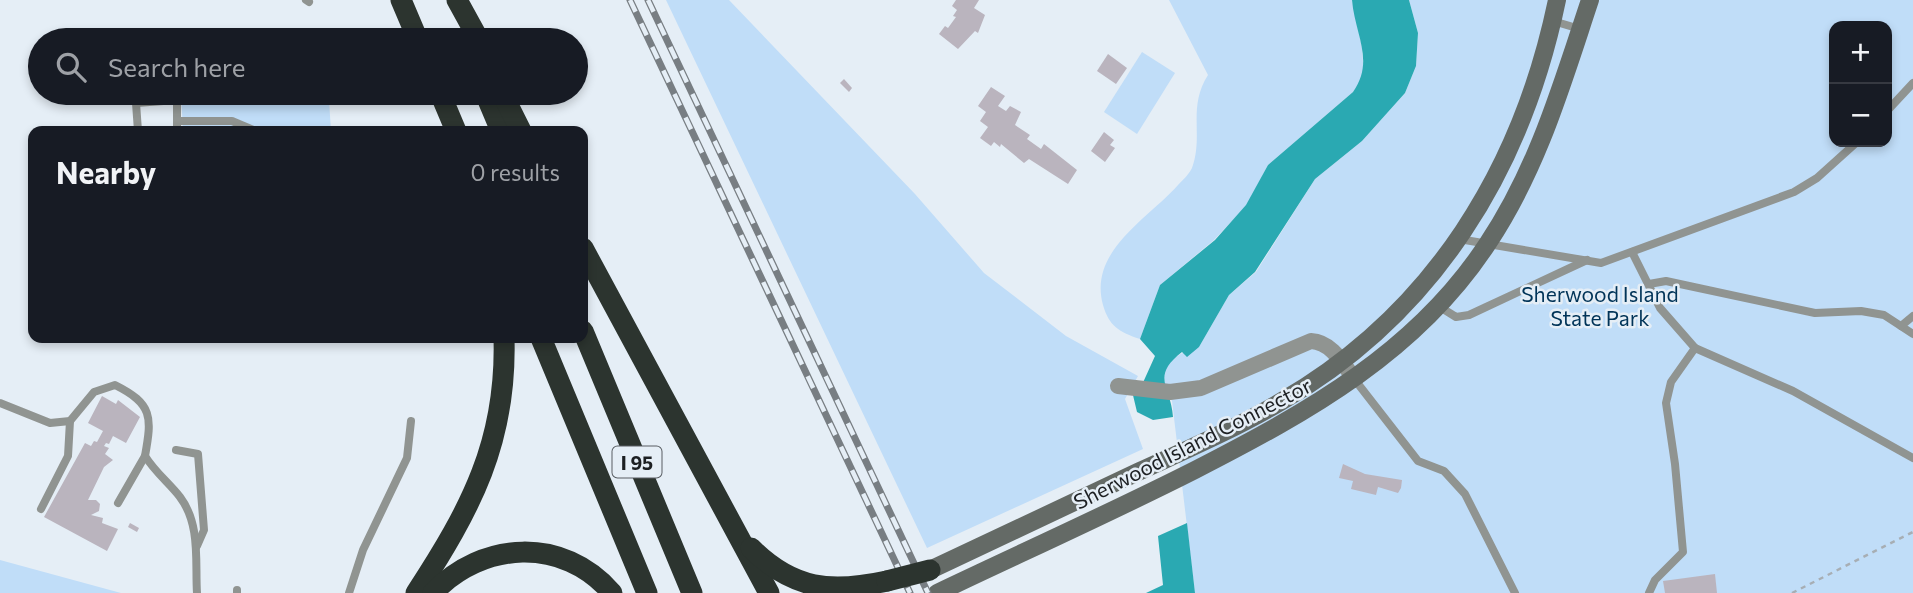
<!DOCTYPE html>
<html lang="en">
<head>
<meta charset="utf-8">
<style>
	body { margin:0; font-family:Commissioner,sans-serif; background:#242831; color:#f1f3f6 }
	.controls { position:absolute; right:21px; top:21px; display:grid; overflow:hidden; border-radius:14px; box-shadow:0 4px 10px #0003 }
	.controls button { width:63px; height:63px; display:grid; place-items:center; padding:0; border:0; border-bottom:2px solid #363941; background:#171b24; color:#f1f3f6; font:35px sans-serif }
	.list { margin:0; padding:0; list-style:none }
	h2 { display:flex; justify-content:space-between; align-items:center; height:91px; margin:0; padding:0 28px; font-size:30px }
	h2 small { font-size:23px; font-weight:400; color:#9ea1a6 }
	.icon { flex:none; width:38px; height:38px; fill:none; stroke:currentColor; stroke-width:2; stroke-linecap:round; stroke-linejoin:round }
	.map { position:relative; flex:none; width:1913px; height:593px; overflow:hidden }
	.search { position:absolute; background:#171b24; box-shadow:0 4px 10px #0003; left:28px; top:28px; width:560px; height:77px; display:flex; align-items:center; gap:18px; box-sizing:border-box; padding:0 24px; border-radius:38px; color:#9ea1a6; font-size:26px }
	.panel { position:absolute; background:#171b24; box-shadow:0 4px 10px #0003; left:28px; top:126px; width:560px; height:217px; border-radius:14px }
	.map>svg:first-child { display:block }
	.green { fill:#c0ddf8; fill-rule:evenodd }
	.water { fill:#2aa9b2 }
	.building { fill:#bab4be }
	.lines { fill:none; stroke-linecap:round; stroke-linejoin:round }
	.path { stroke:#a7aeb4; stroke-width:2.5; stroke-dasharray:5 5; stroke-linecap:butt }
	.lane { stroke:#909491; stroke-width:8 }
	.street { stroke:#909491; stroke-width:16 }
	.secondary { stroke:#646a66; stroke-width:18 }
	.highway { stroke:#2c342f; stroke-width:21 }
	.rail-casing { stroke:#787e83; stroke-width:7 }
	.rail { stroke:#e5eef6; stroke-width:4.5; stroke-dasharray:13; stroke-linecap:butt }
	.highway-bridge { stroke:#2c342f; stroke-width:21 }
	.labels { text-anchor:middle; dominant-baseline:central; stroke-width:5; stroke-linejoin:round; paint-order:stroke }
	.shield { fill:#e5eef6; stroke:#585d62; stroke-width:2 }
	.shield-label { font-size:19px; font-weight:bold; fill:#1c1f22 }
	.park-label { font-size:21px; fill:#013458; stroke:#e5eef6 }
	.street-label { font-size:21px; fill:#1c1f22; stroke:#e5eef6 }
</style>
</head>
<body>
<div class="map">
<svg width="1913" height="593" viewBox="0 0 1913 593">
	<rect width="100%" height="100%" fill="#e5eef6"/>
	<g class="green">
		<path d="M 666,0 L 729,0 L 915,194 L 984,273 L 1066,336 L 1138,376 L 1125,399 L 1143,449 L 927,548 Z"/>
		<path d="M 1169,0 L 1352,0 L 1362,47 L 1364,77 L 1353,92 L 1268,165 L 1247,205 L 1214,240 L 1160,285 L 1140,339 C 1119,332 1109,326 1103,305 C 1088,251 1148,219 1178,185 C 1183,180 1189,174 1192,168 C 1204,135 1187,108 1208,75 Z"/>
		<path d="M 1409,0 L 1913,0 L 1913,593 L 1195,593 L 1172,401 C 1155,370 1167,356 1199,347 L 1229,295 L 1256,272 L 1315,179 L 1362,141 L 1405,93 L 1416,66 L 1418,33 ZM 1834,26 L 1887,26 L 1887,142 L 1834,142 Z"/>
		<path d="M 1142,52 L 1175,73 L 1137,134 L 1104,112 Z"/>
		<path d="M 181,93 L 312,93 L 313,101 L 329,100 L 331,131 L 183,131 Z"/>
		<path d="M 0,560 L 121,593 L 0,593 Z"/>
	</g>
	<g class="water">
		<path d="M 1352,0 L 1409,0 L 1418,33 L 1416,66 L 1405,93 L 1362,141 L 1315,179 L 1255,272 L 1229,295 L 1199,347 L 1187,357 L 1182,352 C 1150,377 1171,386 1173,417 L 1153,420 L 1137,412 L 1132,391 L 1141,387 L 1155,356 L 1140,339 L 1160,285 L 1215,240 L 1246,205 L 1268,165 L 1353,92 C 1375,61 1355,35 1352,0 Z"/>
		<path d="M 1187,523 L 1195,593 L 1146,593 L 1163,585 L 1158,536 Z"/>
	</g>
	<g class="building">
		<path d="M 956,0 L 979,0 L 974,8 L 985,15 L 978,33 L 975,31 L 958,49 L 939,34 L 945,26 L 948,28 L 956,17 L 953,16 L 957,10 L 952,6 Z"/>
		<path d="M 1108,54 L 1127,68 L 1116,84 L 1097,71 Z"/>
		<path d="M 844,79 L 852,88 L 849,92 L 840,83 Z"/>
		<path d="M 991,87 L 1005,96 L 998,106 L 1006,111 L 1010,106 L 1021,112 L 1015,125 L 1030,135 L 1027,139 L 1041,149 L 1044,144 L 1077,170 L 1068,184 L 1029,159 L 1024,163 L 1001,144 L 1000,147 L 994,142 L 991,146 L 980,138 L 988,127 L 980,121 L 986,112 L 978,106 Z"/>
		<path d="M 1104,132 L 1114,140 L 1110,145 L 1115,148 L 1105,162 L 1091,151 Z"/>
		<path d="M 102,396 L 116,404 L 118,400 L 140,417 L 126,443 L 113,436 L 109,444 L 106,443 L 104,446 L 109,448 L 105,454 L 113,460 L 104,467 L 88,500 L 96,500 L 100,504 L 99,511 L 91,515 L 103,518 L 102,523 L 118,529 L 107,551 L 44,517 L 85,443 L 91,446 L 94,441 L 97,442 L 103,431 L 88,423 Z"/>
		<path d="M 1343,464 L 1365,474 L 1402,480 L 1401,488 L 1398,493 L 1378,487 L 1376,495 L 1351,489 L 1353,481 L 1339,478 Z"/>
		<path d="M 130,523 L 139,528 L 137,532 L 128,527 Z"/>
		<path d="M 1715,574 L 1717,593 L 1665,593 L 1663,581 Z"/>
	</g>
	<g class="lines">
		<path class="path" d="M 1792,593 L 1913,532"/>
		<g class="lane">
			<path d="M 306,0 L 309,2"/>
			<path d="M 1553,21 L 1580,29"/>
			<path d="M 1887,111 L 1913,83"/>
			<path d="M 177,121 L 232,121 L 256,131"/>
			<path d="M 138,131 L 136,103 L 177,100 L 177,131"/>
			<path d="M 1459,239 L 1601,263 L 1794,192 L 1817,178 L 1857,142"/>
			<path d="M 1632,252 L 1660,308 L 1695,348 L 1671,382 L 1666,403 L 1675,464 L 1683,552 L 1655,580 L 1649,593"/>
			<path d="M 1649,284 L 1666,281 L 1815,313 L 1861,311 L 1884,315 L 1913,334"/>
			<path d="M 1440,307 L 1456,317 L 1469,315 L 1587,260"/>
			<path d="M 1901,326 L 1913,316"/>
			<path d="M 1695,348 L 1793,391 L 1913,458"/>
			<path d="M 1355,380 L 1418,461 L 1444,471 L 1465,494 L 1515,593"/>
			<path d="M 0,403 L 50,423 L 70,421 L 94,392 L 115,385 C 153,404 152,417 145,456 C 155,472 169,483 180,497 C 201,525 195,562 197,593"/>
			<path d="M 176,450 L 198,454 L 204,530 L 197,546"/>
			<path d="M 118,503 L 145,456"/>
			<path d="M 41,509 L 68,456 L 70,421"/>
			<path d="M 237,593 L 237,590"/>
			<path d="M 349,593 L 363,550 L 407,458 L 411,421"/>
		</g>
		<path class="street" d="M 1118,386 L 1170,392 L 1201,388 L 1311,341 C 1332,342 1343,364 1355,380"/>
		<g class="secondary">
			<path d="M 930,570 C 1000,537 1070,504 1140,471 C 1188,449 1237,428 1282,401 C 1434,313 1522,169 1557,0"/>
			<path d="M 937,593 C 1023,552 1110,513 1195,470 C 1308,412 1417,352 1488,243 C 1538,168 1562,84 1590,0"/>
		</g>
		<g class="highway">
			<path d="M 401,0 L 418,40"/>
			<path d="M 457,0 L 479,40"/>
			<path d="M 440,93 L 456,131"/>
			<path d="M 485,93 L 501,131"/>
			<path d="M 502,93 L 521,131"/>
			<path d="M 583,248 L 769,593"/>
			<path d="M 583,331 L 692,593"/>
			<path d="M 541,338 L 647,593"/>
			<path d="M 751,548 C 793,590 831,593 887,581"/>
			<path d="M 416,593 C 471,509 507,441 504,338"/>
			<path d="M 433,593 C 482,541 563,536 612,593"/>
		</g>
		<g class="rail-casing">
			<g id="rail">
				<path d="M 630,0 L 910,593"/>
				<path d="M 648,0 L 928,593"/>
			</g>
		</g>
		<use href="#rail" class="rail"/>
		<path class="highway-bridge" d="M 887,581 L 930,570"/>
	</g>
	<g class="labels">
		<rect class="shield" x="612.5" y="446.5" width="49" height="31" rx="5"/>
		<g class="shield-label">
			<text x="637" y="462">I 95</text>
		</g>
		<g class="park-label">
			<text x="1600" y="293">Sherwood Island<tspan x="1600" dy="24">State Park</tspan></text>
		</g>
		<g class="street-label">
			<text transform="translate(1192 443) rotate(-27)">Sherwood Island Connector</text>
		</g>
	</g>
</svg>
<div class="controls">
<button>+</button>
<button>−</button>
</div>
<div class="search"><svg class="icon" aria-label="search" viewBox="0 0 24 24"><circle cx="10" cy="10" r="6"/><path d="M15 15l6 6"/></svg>Search here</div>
<section class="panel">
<h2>Nearby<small>0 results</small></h2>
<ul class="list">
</ul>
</section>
</div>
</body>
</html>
